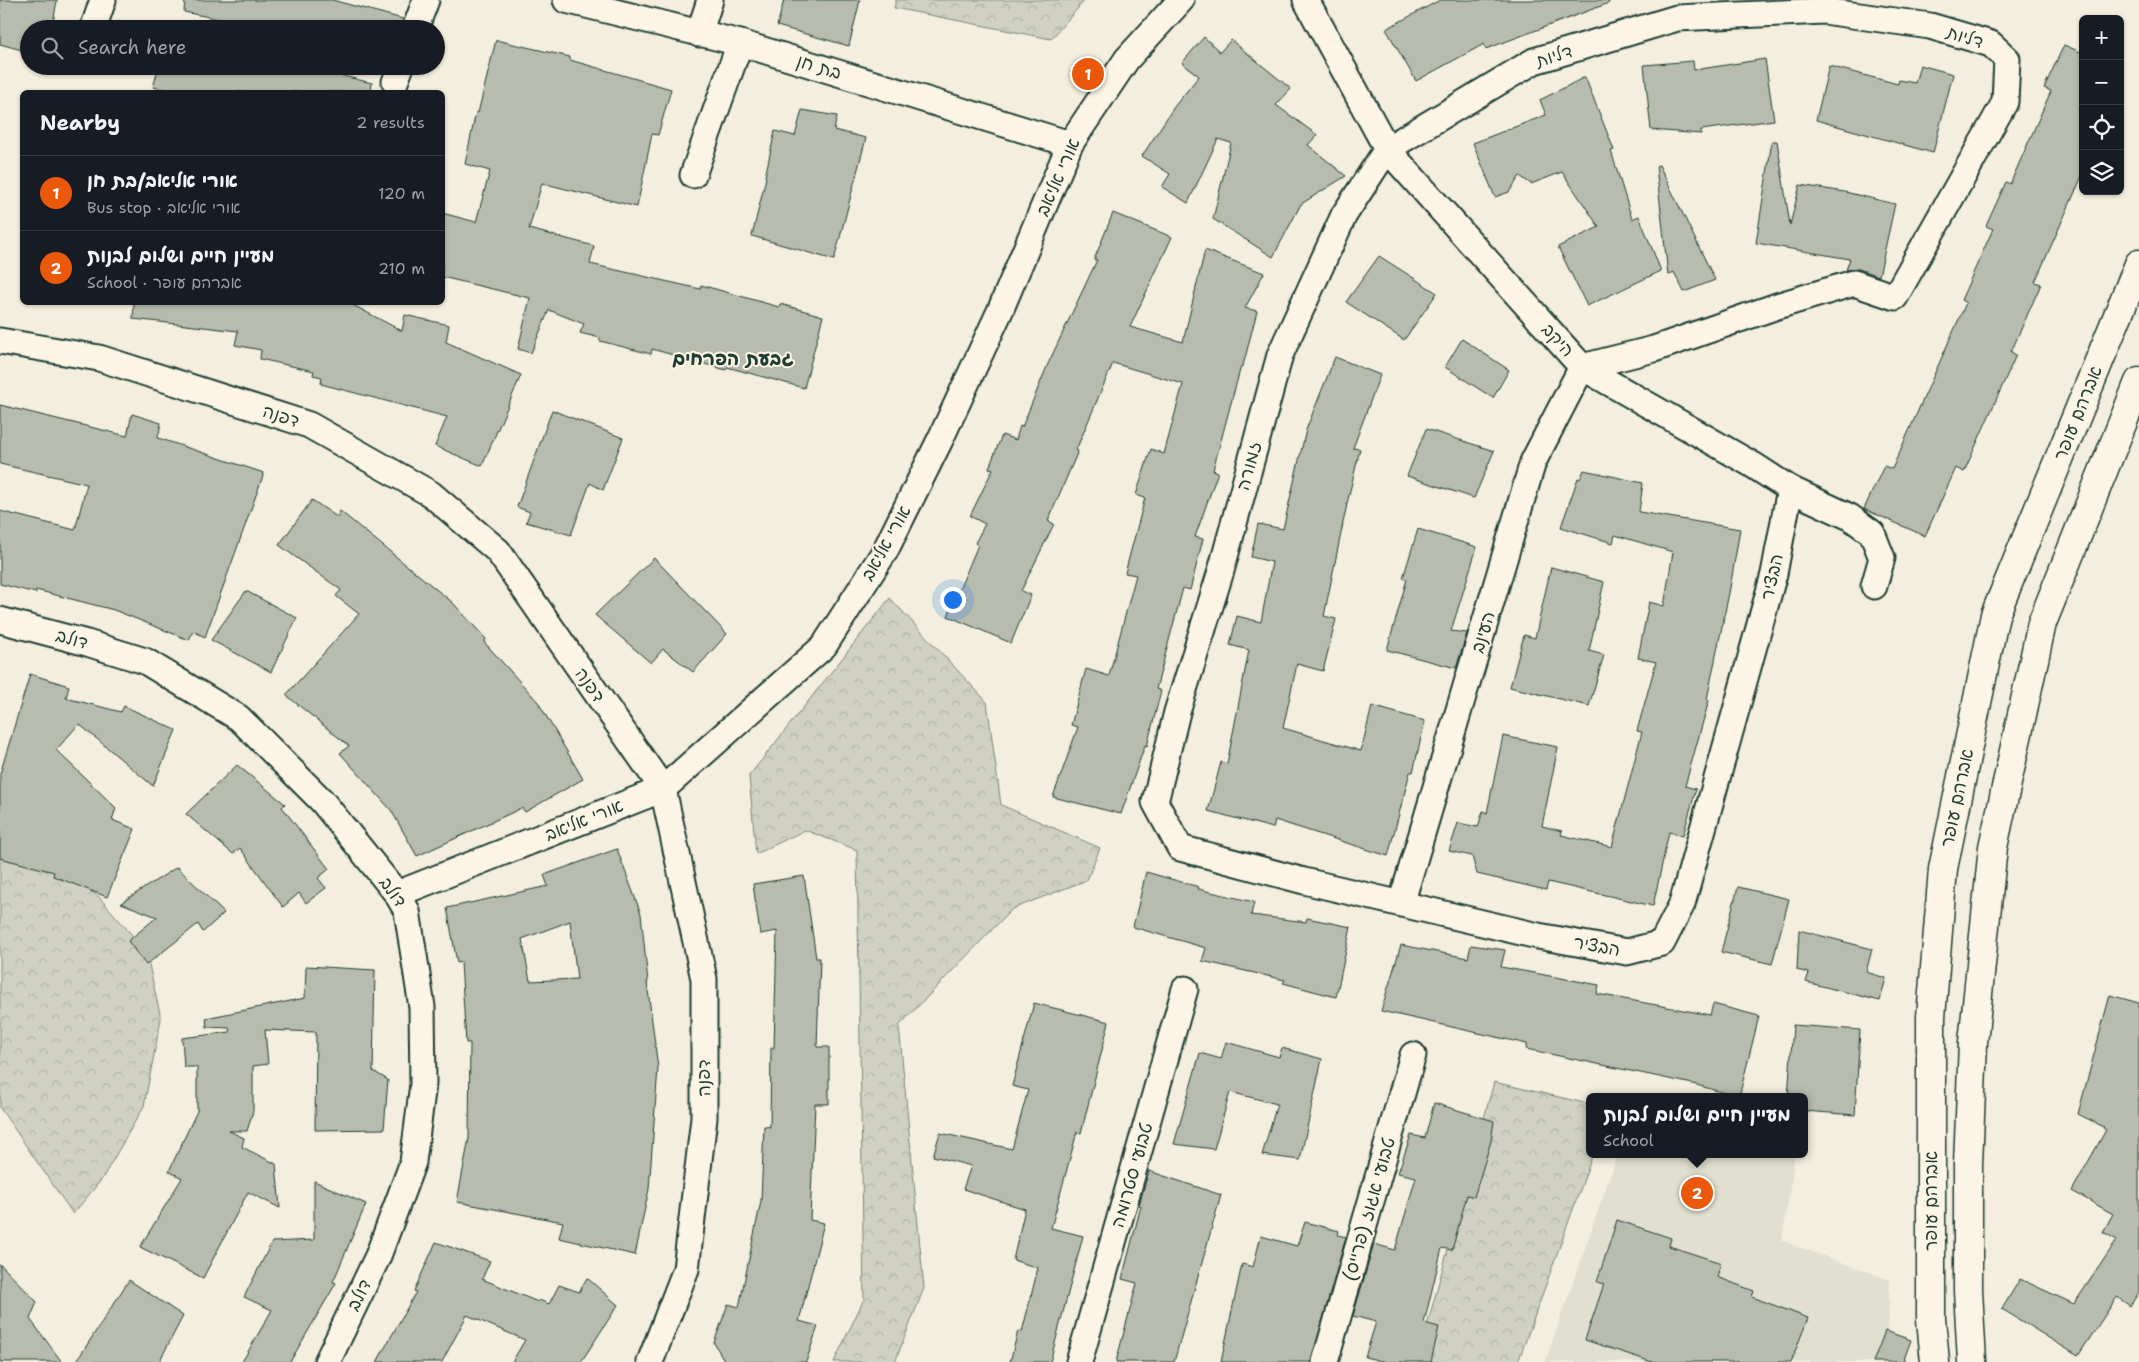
<!DOCTYPE html>
<html lang="en">
<head>
<meta charset="utf-8">
<style>
	body { margin:0; font-family:"Shantell Sans","Playpen Sans Hebrew",sans-serif; background:#20242c; color:#f1f3f6 }
	.controls { position:absolute; right:15px; top:15px; display:grid; overflow:hidden; border-radius:8px; box-shadow:0 1px 4px #0004 }
	.controls button { width:45px; height:45px; display:grid; place-items:center; padding:0; border:0; border-bottom:1px solid #363941; background:#171b24; color:#f1f3f6; font:25px sans-serif }
	.you { position:absolute; left:952px; top:599px; width:18px; height:18px; margin:-12px; border:4px solid #fff; border-radius:50%; background:#1a73e8; box-shadow:0 0 0 8px #1a73e833 }
	.badge { display:grid; place-items:center; width:32px; height:32px; border-radius:50%; background:#ea580c; color:#fff; font-size:16px; font-weight:700 }
	.pin { position:absolute; translate:-50% -50%; border:2px solid #fff; box-shadow:0 1px 5px #0006 }
	.popup { position:absolute; left:1586px; top:1093px; width:222px; height:65px; box-sizing:border-box; display:grid; place-content:center; border-radius:8px; background:#171b24; filter:drop-shadow(0 1px 4px #0005); font-size:16px; white-space:nowrap; color:#9ea1a6 }
	.popup b { font-size:19px; color:#f1f3f6 }
	.popup::after { content:''; position:absolute; left:50%; top:100%; margin-left:-10px; border:10px solid transparent; border-top-color:#171b24 }
	.list { margin:0; padding:0; list-style:none }
	h2 { display:flex; justify-content:space-between; align-items:center; height:65px; margin:0; padding:0 20px; font-size:21px }
	h2 small { font-size:16px; font-weight:400; color:#9ea1a6 }
	.list li { display:grid; grid-template-columns:32px 1fr auto; gap:15px; align-items:center; box-sizing:border-box; height:75px; padding:0 20px; border-top:1px solid #363941 }
	.list b { display:block; font-size:19px; white-space:nowrap }
	.list p { margin:0; font-size:16px; white-space:nowrap; color:#9ea1a6 }
	.list em { font-size:16px; font-style:normal; color:#9ea1a6 }
	.icon { flex:none; width:28px; height:28px; fill:none; stroke:currentColor; stroke-width:2; stroke-linecap:round; stroke-linejoin:round }
	.map { position:relative; flex:none; width:2139px; height:1362px; overflow:hidden }
	.search { position:absolute; background:#171b24; box-shadow:0 1px 4px #0004; left:20px; top:20px; width:425px; height:55px; display:flex; align-items:center; gap:12px; box-sizing:border-box; padding:0 18px; border-radius:28px; color:#9ea1a6; font-size:19px }
	.panel { position:absolute; background:#171b24; box-shadow:0 1px 4px #0004; left:20px; top:90px; width:425px; height:215px; border-radius:8px }
	.map>svg:first-child { display:block }
	.built { fill:#e1dfd0 }
	.park { fill:url(#park-crowns); stroke:#78877b }
	.building { fill:#b8bcae; stroke:#1f3d34; fill-rule:evenodd }
	.lines { fill:none; stroke-linecap:round; stroke-linejoin:round }
	.street-casing { stroke:#1f3d34; stroke-width:29 }
	.secondary-casing { stroke:#1f3d34; stroke-width:31 }
	.street { stroke:#fcf5e5; stroke-width:25 }
	.secondary { stroke:#fcf5e5; stroke-width:28 }
	.labels { text-anchor:middle; dominant-baseline:central; stroke-width:4; stroke-linejoin:round; paint-order:stroke }
	.street-label { font-size:18px; fill:#1f3d34; stroke:#fcf5e5 }
	.neighbourhood-label { font-size:19px; font-weight:bold; fill:#1f3d34; stroke:#fcf5e5 }
</style>
</head>
<body>
<div class="map">
<svg width="2139" height="1362" viewBox="0 0 2139 1362">
	<defs>
		<pattern id="park-crowns" width="20" height="18" patternUnits="userSpaceOnUse" patternTransform="scale(1.25)"><rect width="20" height="18" fill="#d0d1c2"/><path d="M2 6a3 3 0 1 1 6 0M12 15a3 3 0 1 1 6 0" fill="none" stroke="#b2b4a7"/></pattern>
	</defs>
	<rect width="100%" height="100%" fill="#f3eede"/>
	<filter id="ink" filterUnits="userSpaceOnUse"><feTurbulence type="fractalNoise" baseFrequency=".02" numOctaves="2"/><feDisplacementMap in="SourceGraphic" scale="10" xChannelSelector="R" yChannelSelector="G"/><feConvolveMatrix kernelMatrix="1 2 1 2 8 2 1 2 1" color-interpolation-filters="sRGB"/></filter>
	<g filter="url(#ink)">
		<path class="built" d="M 1618,1154 L 1795,1154 L 1782,1241 L 1890,1280 L 1887,1362 L 1545,1362 Z"/>
		<g class="park">
			<path d="M 896,0 L 1085,0 L 1051,39 L 894,8 Z"/>
			<path d="M 890,598 L 987,702 L 1001,805 L 1100,848 L 1087,880 L 1012,909 L 899,1026 L 924,1288 L 895,1362 L 834,1362 L 864,1299 L 857,850 L 805,830 L 756,854 L 749,776 Z"/>
			<path d="M 0,837 L 23,846 L 98,896 L 146,951 L 161,1019 L 144,1106 L 102,1179 L 73,1214 L 0,1108 Z"/>
			<path d="M 1494,1082 L 1589,1104 L 1590,1154 L 1593,1154 L 1518,1362 L 1417,1362 Z"/>
		</g>
		<g class="building">
			<path d="M 0,0 L 57,0 L 52,29 L 29,29 L 29,52 L 0,44 Z"/>
			<path d="M 185,0 L 332,0 L 403,19 L 401,29 L 269,29 L 184,12 Z"/>
			<path d="M 784,0 L 860,0 L 849,46 L 777,26 Z"/>
			<path d="M 1440,0 L 1608,0 L 1609,3 L 1486,49 L 1484,44 L 1416,81 L 1386,29 Z"/>
			<path d="M 1204,37 L 1220,52 L 1231,40 L 1291,89 L 1276,105 L 1317,135 L 1308,145 L 1346,176 L 1301,204 L 1273,257 L 1213,219 L 1231,143 L 1218,139 L 1188,203 L 1162,187 L 1170,174 L 1142,156 L 1174,107 L 1199,76 L 1182,63 Z"/>
			<path d="M 496,40 L 570,57 L 570,60 L 671,89 L 658,135 L 652,134 L 637,207 L 542,183 L 529,229 L 594,246 L 590,264 L 700,289 L 701,285 L 779,307 L 780,304 L 823,316 L 804,388 L 727,367 L 726,370 L 652,349 L 651,354 L 600,341 L 600,338 L 580,333 L 584,324 L 549,310 L 531,353 L 518,349 L 530,298 L 442,277 L 442,213 L 476,222 L 490,171 L 465,164 L 476,112 L 478,113 Z"/>
			<path d="M 2064,45 L 2083,53 L 2083,174 L 2035,282 L 2041,284 L 2011,352 L 2016,355 L 1964,472 L 1956,468 L 1925,536 L 1864,509 L 1884,466 L 1892,469 L 1966,303 L 1961,300 L 1993,229 L 1986,226 L 2006,182 L 2010,184 L 2051,91 L 2044,88 Z"/>
			<path d="M 1765,59 L 1774,120 L 1701,130 L 1701,134 L 1651,130 L 1644,65 L 1693,61 L 1694,70 Z"/>
			<path d="M 1920,65 L 1953,74 L 1933,153 L 1816,120 L 1829,66 L 1898,84 L 1899,80 L 1915,83 Z"/>
			<path d="M 159,66 L 302,66 L 372,83 L 371,92 L 178,92 L 153,87 Z"/>
			<path d="M 1585,77 L 1614,150 L 1611,151 L 1632,219 L 1639,216 L 1661,271 L 1587,306 L 1558,247 L 1599,227 L 1562,172 L 1531,184 L 1520,176 L 1509,192 L 1495,197 L 1473,143 L 1546,115 L 1540,100 Z"/>
			<path d="M 802,110 L 837,116 L 834,130 L 866,138 L 834,260 L 752,236 L 766,178 L 765,177 L 775,131 L 795,136 Z"/>
			<path d="M 1772,141 L 1777,141 L 1790,225 L 1800,185 L 1845,192 L 1895,204 L 1879,276 L 1859,269 L 1846,270 L 1850,259 L 1756,243 Z"/>
			<path d="M 1659,165 L 1715,280 L 1684,292 L 1674,272 L 1668,275 L 1656,166 Z"/>
			<path d="M 1113,213 L 1172,237 L 1130,327 L 1183,342 L 1205,250 L 1264,273 L 1245,308 L 1257,311 L 1243,366 L 1241,366 L 1213,470 L 1218,472 L 1195,537 L 1203,539 L 1190,590 L 1183,588 L 1156,689 L 1161,691 L 1147,746 L 1145,745 L 1121,814 L 1053,797 L 1078,727 L 1071,725 L 1086,669 L 1109,676 L 1136,575 L 1125,573 L 1145,498 L 1136,495 L 1151,449 L 1164,454 L 1183,384 L 1113,363 L 1076,450 L 1078,451 L 1048,521 L 1054,524 L 1021,591 L 1031,595 L 1011,643 L 948,616 L 978,545 L 975,543 L 985,524 L 970,516 L 993,469 L 989,468 L 1002,435 L 1016,440 L 1020,426 L 1022,427 L 1048,364 L 1097,260 L 1094,260 Z"/>
			<path d="M 1379,256 L 1437,293 L 1404,340 L 1346,302 Z"/>
			<path d="M 134,302 L 344,302 L 351,304 L 402,331 L 405,315 L 449,325 L 446,342 L 521,375 L 482,466 L 435,446 L 447,417 L 321,384 L 322,377 L 313,375 L 314,371 L 260,359 L 261,350 L 235,345 L 238,331 L 133,319 Z"/>
			<path d="M 1462,339 L 1509,370 L 1493,398 L 1445,367 Z"/>
			<path d="M 1335,357 L 1380,375 L 1353,448 L 1360,449 L 1348,499 L 1324,616 L 1336,619 L 1323,671 L 1297,664 L 1283,728 L 1361,751 L 1372,706 L 1425,721 L 1413,772 L 1410,772 L 1388,856 L 1275,820 L 1273,828 L 1208,811 L 1221,762 L 1227,764 L 1249,650 L 1230,645 L 1237,616 L 1261,622 L 1272,562 L 1251,557 L 1258,524 L 1283,529 L 1306,430 Z"/>
			<path d="M 0,405 L 127,436 L 132,414 L 161,423 L 158,438 L 264,473 L 205,637 L 193,631 L 189,640 L 114,610 L 36,590 L 36,593 L 0,584 L 0,511 L 75,530 L 87,484 L 0,464 Z"/>
			<path d="M 552,410 L 623,438 L 603,490 L 590,483 L 571,535 L 526,522 L 530,512 L 517,507 Z"/>
			<path d="M 1426,429 L 1494,451 L 1474,498 L 1407,476 Z"/>
			<path d="M 1584,470 L 1643,483 L 1639,512 L 1740,529 L 1730,588 L 1707,699 L 1709,700 L 1685,786 L 1696,789 L 1683,836 L 1669,832 L 1653,906 L 1548,882 L 1546,890 L 1477,874 L 1472,856 L 1449,851 L 1458,823 L 1478,827 L 1483,811 L 1487,813 L 1503,736 L 1558,747 L 1542,826 L 1562,831 L 1561,835 L 1612,847 L 1642,732 L 1637,731 L 1656,662 L 1638,658 L 1649,602 L 1664,606 L 1673,552 L 1615,535 L 1613,543 L 1561,527 L 1578,478 L 1580,479 Z"/>
			<path d="M 312,500 L 337,517 L 340,511 L 453,603 L 486,639 L 484,642 L 538,702 L 583,779 L 525,812 L 522,808 L 417,856 L 391,810 L 340,753 L 349,746 L 286,695 L 359,614 L 336,596 L 341,590 L 279,545 Z"/>
			<path d="M 1418,529 L 1477,547 L 1451,631 L 1467,633 L 1456,668 L 1387,650 L 1407,579 L 1403,578 Z"/>
			<path d="M 654,558 L 727,634 L 693,672 L 663,649 L 651,663 L 595,615 Z"/>
			<path d="M 1551,567 L 1604,582 L 1589,651 L 1604,655 L 1589,706 L 1510,687 L 1524,635 L 1535,638 Z"/>
			<path d="M 246,591 L 297,618 L 271,672 L 211,640 Z"/>
			<path d="M 30,674 L 69,686 L 66,698 L 121,712 L 124,706 L 176,730 L 153,786 L 79,724 L 56,750 L 116,808 L 112,820 L 135,829 L 107,897 L 53,876 L 54,872 L 0,858 L 0,774 Z"/>
			<path d="M 237,765 L 285,804 L 282,807 L 329,869 L 318,878 L 326,888 L 306,903 L 299,893 L 283,907 L 240,848 L 233,854 L 186,814 Z"/>
			<path d="M 617,849 L 641,914 L 648,982 L 647,982 L 658,1068 L 649,1189 L 635,1255 L 559,1238 L 563,1222 L 457,1202 L 469,1138 L 470,1043 L 466,1043 L 461,962 L 457,963 L 447,908 L 548,886 L 544,875 ZM 570,921 L 577,979 L 530,981 L 522,939 Z"/>
			<path d="M 177,867 L 224,913 L 203,932 L 198,924 L 146,965 L 128,941 L 157,917 L 121,903 Z"/>
			<path d="M 1146,872 L 1199,887 L 1198,889 L 1254,902 L 1251,915 L 1306,922 L 1307,918 L 1351,927 L 1336,997 L 1283,983 L 1285,980 L 1202,961 L 1206,948 L 1133,927 Z"/>
			<path d="M 804,876 L 816,958 L 820,958 L 817,1047 L 829,1047 L 829,1104 L 815,1104 L 810,1220 L 824,1223 L 799,1321 L 818,1326 L 806,1362 L 732,1362 L 724,1360 L 714,1343 L 728,1304 L 739,1307 L 761,1201 L 764,1126 L 770,1127 L 771,1048 L 774,1048 L 777,931 L 760,934 L 753,884 Z"/>
			<path d="M 1738,887 L 1789,899 L 1772,964 L 1721,952 Z"/>
			<path d="M 1799,930 L 1872,949 L 1866,972 L 1886,978 L 1880,1001 L 1806,982 L 1809,973 L 1797,970 Z"/>
			<path d="M 1401,945 L 1468,958 L 1471,945 L 1505,950 L 1501,967 L 1599,985 L 1597,994 L 1710,1015 L 1713,1004 L 1759,1016 L 1739,1097 L 1693,1084 L 1526,1049 L 1527,1044 L 1381,1011 Z"/>
			<path d="M 306,966 L 375,970 L 373,1071 L 388,1080 L 384,1129 L 315,1130 L 316,1032 L 265,1030 L 268,1064 L 253,1066 L 253,1111 L 247,1131 L 229,1131 L 244,1138 L 242,1147 L 276,1164 L 280,1208 L 248,1192 L 203,1278 L 140,1247 L 182,1178 L 169,1171 L 197,1111 L 197,1067 L 184,1067 L 182,1038 L 230,1032 L 229,1028 L 207,1027 L 206,1018 L 305,998 Z"/>
			<path d="M 2110,995 L 2139,1003 L 2139,1292 L 2130,1306 L 2117,1297 L 2078,1356 L 2002,1309 L 2020,1279 L 2074,1304 L 2117,1240 L 2103,1232 L 2113,1214 L 2072,1191 L 2106,1130 L 2103,1128 L 2104,1127 L 2078,1114 Z"/>
			<path d="M 1034,1003 L 1109,1022 L 1081,1133 L 1077,1132 L 1051,1228 L 1083,1236 L 1050,1362 L 1010,1362 L 1018,1331 L 1022,1332 L 1038,1268 L 1013,1260 L 1025,1209 L 963,1189 L 971,1166 L 933,1156 L 940,1133 L 1012,1149 L 1028,1090 L 1012,1086 Z"/>
			<path d="M 1793,1025 L 1860,1030 L 1855,1115 L 1804,1111 L 1804,1097 L 1788,1097 Z"/>
			<path d="M 1226,1042 L 1279,1057 L 1282,1048 L 1322,1059 L 1300,1160 L 1262,1155 L 1277,1104 L 1230,1092 L 1214,1149 L 1174,1144 L 1200,1053 L 1221,1059 Z"/>
			<path d="M 1434,1103 L 1494,1121 L 1491,1141 L 1474,1197 L 1467,1195 L 1452,1250 L 1442,1248 L 1424,1323 L 1439,1327 L 1431,1362 L 1386,1362 L 1365,1357 L 1376,1322 L 1353,1316 L 1374,1244 L 1395,1250 L 1416,1177 L 1398,1173 L 1411,1135 L 1425,1138 Z"/>
			<path d="M 1149,1171 L 1221,1195 L 1174,1362 L 1116,1362 L 1137,1283 L 1122,1279 L 1141,1206 L 1139,1205 Z"/>
			<path d="M 314,1181 L 366,1204 L 333,1282 L 336,1283 L 290,1362 L 242,1362 L 272,1310 L 244,1297 L 272,1242 L 314,1240 Z"/>
			<path d="M 1617,1220 L 1671,1238 L 1669,1246 L 1721,1263 L 1717,1277 L 1754,1291 L 1752,1297 L 1808,1318 L 1791,1362 L 1652,1362 L 1585,1340 L 1604,1284 L 1597,1282 Z"/>
			<path d="M 1305,1222 L 1339,1231 L 1338,1235 L 1346,1237 L 1311,1362 L 1221,1362 L 1242,1264 L 1253,1267 L 1261,1236 L 1297,1246 Z"/>
			<path d="M 436,1242 L 490,1261 L 482,1279 L 538,1302 L 539,1300 L 549,1304 L 559,1285 L 579,1292 L 587,1278 L 618,1305 L 581,1362 L 512,1362 L 525,1340 L 467,1315 L 442,1362 L 377,1362 L 416,1292 L 414,1291 Z"/>
			<path d="M 0,1264 L 37,1302 L 30,1319 L 62,1362 L 0,1362 Z"/>
			<path d="M 129,1280 L 183,1316 L 159,1362 L 76,1362 Z"/>
			<path d="M 1885,1331 L 1911,1340 L 1903,1362 L 1873,1362 Z"/>
		</g>
		<g class="lines">
			<g class="street-casing">
				<g id="street">
					<path d="M 566,0 L 740,43 L 1070,144"/>
					<path d="M 1306,0 L 1387,149 L 1582,367 L 1753,465 L 1790,489 L 1850,517 L 1872,533 L 1882,558 L 1874,586"/>
					<path d="M 93,29 L 103,0"/>
					<path d="M 415,29 L 426,0"/>
					<path d="M 699,34 L 710,0"/>
					<path d="M 395,82 L 401,66"/>
					<path d="M 693,175 L 740,43"/>
					<path d="M 0,341 L 99,358 L 309,425 L 431,494 L 498,551 L 663,789 L 704,979 L 704,1118 L 686,1269 L 650,1362"/>
					<path d="M 0,620 L 87,643 L 145,661 L 239,718 L 322,801 L 397,894 L 407,911 L 422,1007 L 423,1084 L 413,1162 L 378,1256 L 327,1362"/>
					<path d="M 397,894 L 663,789 L 824,646 L 885,551 L 940,440 L 1000,311 L 1070,144 L 1127,59 L 1181,0"/>
					<path d="M 1401,904 L 1533,462 L 1582,367 L 1654,349 L 1777,306 L 1854,283 L 1895,297 L 2005,102 L 2007,59 L 1991,44 L 1930,26 L 1824,11 L 1677,18 L 1534,61 L 1387,149 L 1344,215 L 1280,355 L 1221,571 L 1177,712 L 1155,802 L 1180,848 L 1304,881 L 1538,936 L 1627,952 L 1662,943 L 1682,904 L 1774,574 L 1790,489"/>
					<path d="M 1079,1362 L 1185,989"/>
					<path d="M 1325,1362 L 1413,1055"/>
				</g>
			</g>
			<g class="secondary-casing">
				<g id="secondary">
					<path d="M 1935,1362 L 1931,1319 L 1931,1017 L 1943,869 L 1995,615 L 2139,264"/>
					<path d="M 1972,1362 L 1968,1290 L 1968,1164 L 1973,1043 L 1993,847 L 2042,623 L 2139,382"/>
				</g>
			</g>
			<use href="#street" class="street"/>
			<use href="#secondary" class="secondary"/>
		</g>
	</g>
	<g class="labels">
		<g class="street-label">
			<text transform="translate(1965 37) rotate(17)">דליות</text>
			<text transform="translate(1554 56) rotate(-18)">דליות</text>
			<text transform="translate(819 67) rotate(17)">בת חן</text>
			<text transform="translate(1058 177) rotate(-66)">אורי אליאב</text>
			<text transform="translate(1558 340) rotate(48)">היקב</text>
			<text transform="translate(2078 413) rotate(-68)">אברהם עופר</text>
			<text transform="translate(281 416) rotate(18)">דפנה</text>
			<text transform="translate(1249 466) rotate(-75)">זמורה</text>
			<text transform="translate(886 543) rotate(-61)">אורי אליאב</text>
			<text transform="translate(1772 577) rotate(-77)">הבציר</text>
			<text transform="translate(1483 632) rotate(-73)">העינב</text>
			<text transform="translate(72 639) rotate(15)">דולב</text>
			<text transform="translate(590 685) rotate(55)">דפנה</text>
			<text transform="translate(1957 798) rotate(-78)">אברהם עופר</text>
			<text transform="translate(584 820) rotate(-22)">אורי אליאב</text>
			<text transform="translate(393 892) rotate(55)">דולב</text>
			<text transform="translate(1597 946) rotate(10)">הבציר</text>
			<text transform="translate(704 1078) rotate(-90)">דפנה</text>
			<text transform="translate(1132 1175) rotate(-74)">טבועי סטרומה</text>
			<text transform="translate(1931 1201) rotate(-90)">אברהם עופר</text>
			<text transform="translate(1369 1209) rotate(-74)">טבועי אגוז (פרייס)</text>
			<text transform="translate(359 1295) rotate(-64)">דולב</text>
		</g>
		<g class="neighbourhood-label">
			<text x="733" y="358">גבעת הפרחים</text>
		</g>
	</g>
</svg>
<div class="controls">
<button>+</button>
<button>−</button>
<button><svg class="icon" aria-label="locate" viewBox="0 0 24 24"><circle cx="12" cy="12" r="6"/><path d="M12 2v4M12 18v4M2 12h4M18 12h4"/></svg></button>
<button><svg class="icon" aria-label="layers" viewBox="0 0 24 24"><path d="M12 4l9 5-9 5-9-5zM3 14l9 5 9-5"/></svg></button>
</div>
<div class="you"></div>
<div class="pin badge" style="left:1088px;top:74px">1</div>
<div class="pin badge" style="left:1697px;top:1193px">2</div>
<div class="popup"><b>מעיין חיים ושלום לבנות</b>School</div>
<div class="search"><svg class="icon" aria-label="search" viewBox="0 0 24 24"><circle cx="10" cy="10" r="6"/><path d="M15 15l6 6"/></svg>Search here</div>
<section class="panel">
<h2>Nearby<small>2 results</small></h2>
<ul class="list">
<li><span class="badge">1</span><div><b>אורי אליאב/בת חן</b><p>Bus stop · אורי אליאב</p></div><em>120 m</em></li>
<li><span class="badge">2</span><div><b>מעיין חיים ושלום לבנות</b><p>School · אברהם עופר</p></div><em>210 m</em></li>
</ul>
</section>
</div>
</body>
</html>
